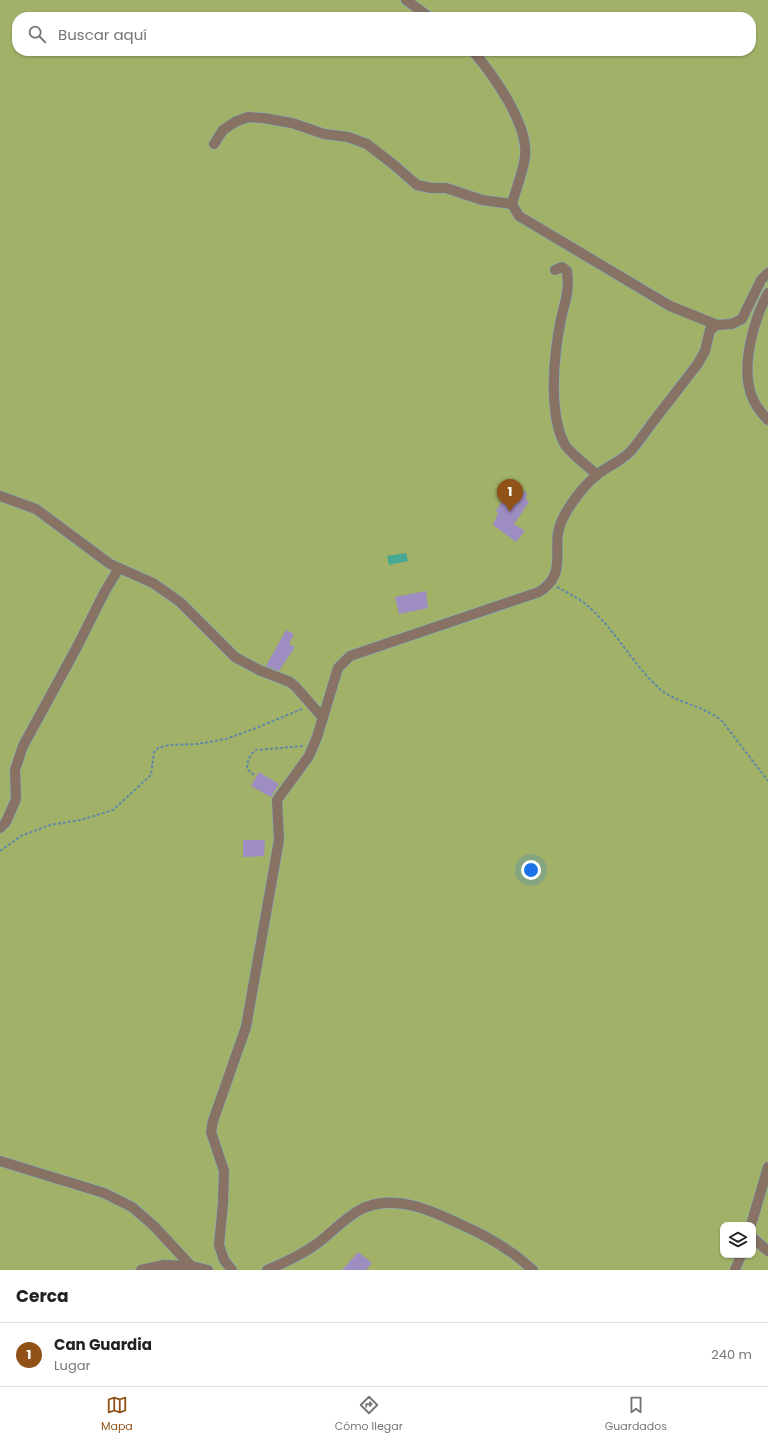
<!DOCTYPE html>
<html lang="es">
<head>
<meta charset="utf-8">
<style>
	body { margin:0; font-family:Poppins,sans-serif; background:#f6f6f6; color:#222 }
	.controls { position:absolute; right:12px; bottom:12px; display:grid; overflow:hidden; border-radius:8px; box-shadow:0 1px 3px #0004 }
	.controls button { width:36px; height:36px; display:grid; place-items:center; padding:0; border:0; border-bottom:1px solid #e0e0e0; background:#fff; color:#222; font:20px sans-serif }
	.you { position:absolute; left:531px; top:870px; width:14px; height:14px; margin:-10px; border:3px solid #fff; border-radius:50%; background:#1a73e8; box-shadow:0 0 0 6px #1a73e833 }
	.badge { display:grid; place-items:center; width:26px; height:26px; border-radius:50%; background:#905217; color:#fff; font-size:13px; font-weight:700 }
	.pin { position:absolute; translate:-50% -33px; filter:drop-shadow(0 1px 2px #0008) }
	.pin::after { content:''; position:absolute; top:21px; width:14px; height:12px; background:inherit; clip-path:polygon(0 0,100% 0,50% 100%) }
	.list { margin:0; padding:0; list-style:none }
	h2 { display:flex; justify-content:space-between; align-items:center; height:52px; margin:0; padding:0 16px; font-size:17px }
	h2 small { font-size:13px; font-weight:400; color:#767676 }
	.list li { display:grid; grid-template-columns:26px 1fr auto; gap:12px; align-items:center; box-sizing:border-box; height:64px; padding:0 16px; border-top:1px solid #e0e0e0 }
	.list b { display:block; font-size:15px; white-space:nowrap }
	.list p { margin:0; font-size:13px; white-space:nowrap; color:#767676 }
	.list em { font-size:13px; font-style:normal; color:#767676 }
	.icon { flex:none; width:22px; height:22px; fill:none; stroke:currentColor; stroke-width:2; stroke-linecap:round; stroke-linejoin:round }
	.map { position:relative; flex:none; width:768px; height:1270px; overflow:hidden }
	.search { position:absolute; background:#fff; box-shadow:0 1px 3px #0004; left:12px; right:12px; top:12px; height:44px; display:flex; align-items:center; gap:10px; box-sizing:border-box; padding:0 14px; border-radius:16px; color:#767676; font-size:15px }
	.sheet { height:116px; background:#fff }
	nav { display:flex; justify-content:space-around; align-items:center; box-sizing:border-box; height:56px; border-top:1px solid #e0e0e0; background:#fff; font-size:11px; color:#767676 }
	nav a { display:grid; justify-items:center; gap:2px }
	nav .on { color:#905217 }
	.map>svg:first-child { display:block }
	.green { fill:#a1b268; fill-rule:evenodd }
	.water { fill:#46a795 }
	.building { fill:#9e8dc1 }
	.lines { fill:none; stroke-linecap:round; stroke-linejoin:round }
	.minor-casing { stroke:#7daccd; stroke-width:11 }
	.path { stroke:#6089a5; stroke-width:2; stroke-dasharray:3 2; stroke-linecap:butt }
	.minor { stroke:#877263; stroke-width:10 }
</style>
</head>
<body>
<div class="map">
<svg width="768" height="1270" viewBox="0 0 768 1270">
	<rect width="100%" height="100%" fill="#97cdf3"/>
	<path class="green" d="M 0,0 L 768,0 L 768,1270 L 0,1270 ZM 17,17 L 751,17 L 751,51 L 17,51 ZM 723,1225 L 753,1225 L 753,1255 L 723,1255 Z"/>
	<path class="water" d="M 406,553 L 408,561 L 389,565 L 387,556 Z"/>
	<g class="building">
		<path d="M 506,484 L 511,487 L 515,485 L 527,493 L 526,499 L 529,502 L 514,524 L 525,531 L 516,542 L 493,525 L 498,513 L 496,511 L 502,501 L 497,496 Z"/>
		<path d="M 426,591 L 428,608 L 399,614 L 395,597 Z"/>
		<path d="M 286,630 L 294,634 L 289,644 L 295,647 L 279,671 L 266,666 Z"/>
		<path d="M 259,772 L 279,784 L 271,797 L 251,786 Z"/>
		<path d="M 243,840 L 265,840 L 264,856 L 243,857 Z"/>
		<path d="M 358,1252 L 372,1263 L 366,1270 L 342,1270 Z"/>
	</g>
	<g class="lines">
		<g class="minor-casing">
			<g id="minor">
				<path d="M 406,0 L 429,17"/>
				<path d="M 473,51 C 493,75 529,124 525,157 C 523,172 516,189 512,204 L 519,216 L 670,306 L 717,325"/>
				<path d="M 214,144 L 223,130 L 235,122 L 248,117 L 263,118 L 292,123 L 324,134 L 348,137 L 367,144 L 394,165 L 417,185 L 431,188 L 446,188 L 482,200 L 512,204"/>
				<path d="M 555,270 L 562,267 L 567,271 C 570,290 565,301 561,319 C 554,353 548,411 564,443 C 568,452 589,467 597,475"/>
				<path d="M 768,293 C 754,319 742,362 750,391 C 753,402 760,412 768,420"/>
				<path d="M 0,496 L 36,509 L 110,564 L 153,583 L 180,602 L 235,657 L 259,670 L 290,682 L 296,687 L 323,718"/>
				<path d="M 0,828 L 6,822 L 16,799 L 15,770 L 23,746 L 77,647 L 104,593 L 119,568"/>
				<path d="M 0,1161 L 104,1193 L 132,1207 L 154,1226 L 191,1266"/>
				<path d="M 751,1225 L 768,1167"/>
				<path d="M 753,1238 L 768,1251"/>
				<path d="M 141,1270 L 164,1265 L 191,1266 L 208,1270"/>
				<path d="M 232,1270 L 224,1260 L 219,1245 L 223,1203 L 224,1171 L 211,1132 L 213,1121 L 246,1027 L 279,840 L 277,800 L 309,756 L 317,737 L 338,668 L 350,656 L 539,592 C 571,572 548,546 563,518 C 570,504 585,484 597,475 C 607,466 620,462 630,452 C 638,443 645,433 652,423 C 667,404 682,384 697,365 L 705,351 L 710,330 L 717,325 L 732,324 L 742,319 L 761,280 L 768,273"/>
				<path d="M 267,1270 C 284,1263 302,1255 318,1243 C 331,1233 343,1220 358,1211 C 392,1191 433,1211 464,1226 C 480,1233 495,1241 509,1251 C 518,1256 525,1264 533,1270"/>
				<path d="M 735,1270 L 741,1255"/>
			</g>
		</g>
		<g class="path">
			<path d="M 557,587 C 568,593 581,599 590,608 C 617,632 633,665 660,689 C 676,703 703,705 722,721 L 768,781"/>
			<path d="M 254,775 L 247,769 C 247,761 250,754 256,750 L 303,746"/>
			<path d="M 0,851 L 21,836 L 50,825 L 81,820 L 113,810 L 151,775 L 154,752 L 158,748 L 169,745 L 198,744 L 226,739 L 251,730 L 302,709"/>
		</g>
		<use href="#minor" class="minor"/>
	</g>
</svg>
<div class="controls">
<button><svg class="icon" aria-label="layers" viewBox="0 0 24 24"><path d="M12 4l9 5-9 5-9-5zM3 14l9 5 9-5"/></svg></button>
</div>
<div class="you"></div>
<div class="pin badge" style="left:510px;top:512px">1</div>
<div class="search"><svg class="icon" aria-label="search" viewBox="0 0 24 24"><circle cx="10" cy="10" r="6"/><path d="M15 15l6 6"/></svg>Buscar aquí</div>
</div>
<section class="sheet">
<h2>Cerca<small></small></h2>
<ul class="list">
<li><span class="badge">1</span><div><b>Can Guardia</b><p>Lugar</p></div><em>240 m</em></li>
</ul>
</section>
<nav>
<a class="on"><svg class="icon" aria-label="map" viewBox="0 0 24 24"><path d="M3 6l6-2 6 2 6-2v14l-6 2-6-2-6 2zM9 4v14M15 6v14"/></svg>Mapa</a>
<a><svg class="icon" aria-label="directions" viewBox="0 0 24 24"><path d="M12 3l9 9-9 9-9-9zM9 14v-3h6M13 9l2 2-2 2"/></svg>Cómo llegar</a>
<a><svg class="icon" aria-label="saved" viewBox="0 0 24 24"><path d="M7 4h10v16l-5-4-5 4z"/></svg>Guardados</a>
</nav>
</body>
</html>
